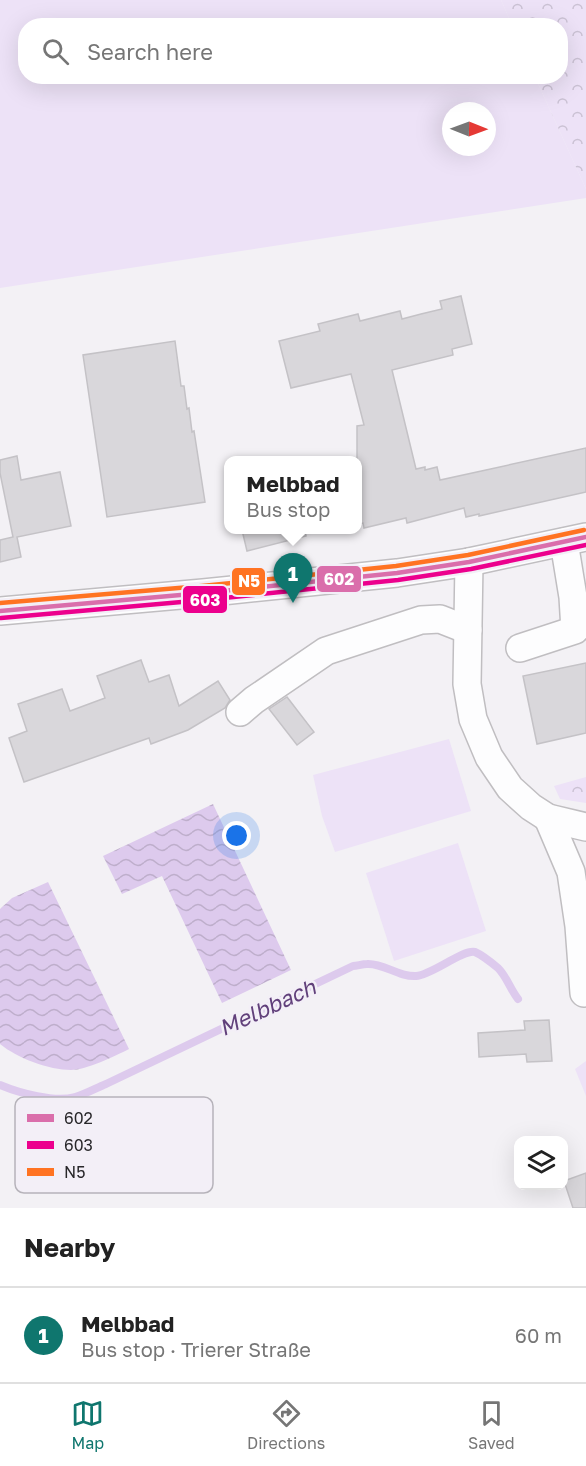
<!DOCTYPE html>
<html lang="en">
<head>
<meta charset="utf-8">
<style>
	body { margin:0; font-family:"Golos Text",sans-serif; background:#f2f2f2; color:#222 }
	.controls { position:absolute; right:18px; bottom:18px; display:grid; overflow:hidden; border-radius:12px; box-shadow:0 6px 24px #0002 }
	.controls button { width:54px; height:54px; display:grid; place-items:center; padding:0; border:0; border-bottom:2px solid #e0e0e0; background:#fff; color:#222; font:30px sans-serif }
	.compass { position:absolute; left:442px; top:102px; width:54px; height:54px; border-radius:50%; background:#fff; box-shadow:0 6px 24px #0002; rotate:91deg }
	.you { position:absolute; left:237px; top:836px; width:21px; height:21px; margin:-15px; border:4px solid #fff; border-radius:50%; background:#1a73e8; box-shadow:0 0 0 9px #1a73e833 }
	.badge { display:grid; place-items:center; width:39px; height:39px; border-radius:50%; background:#0f766e; color:#fff; font-size:20px; font-weight:700 }
	.pin { position:absolute; translate:-50% -50px; filter:drop-shadow(0 2px 3px #0008) }
	.pin::after { content:''; position:absolute; top:32px; width:21px; height:18px; background:inherit; clip-path:polygon(0 0,100% 0,50% 100%) }
	.popup { position:absolute; left:224px; top:456px; width:138px; height:78px; box-sizing:border-box; display:grid; place-content:center; border-radius:12px; background:#fff; filter:drop-shadow(0 2px 4px #0005); font-size:20px; white-space:nowrap; color:#767676 }
	.popup b { font-size:22px; color:#222 }
	.popup::after { content:''; position:absolute; left:50%; top:100%; margin-left:-12px; border:12px solid transparent; border-top-color:#fff }
	.list { margin:0; padding:0; list-style:none }
	h2 { display:flex; justify-content:space-between; align-items:center; height:78px; margin:0; padding:0 24px; font-size:26px }
	h2 small { font-size:20px; font-weight:400; color:#767676 }
	.list li { display:grid; grid-template-columns:39px 1fr auto; gap:18px; align-items:center; box-sizing:border-box; height:96px; padding:0 24px; border-top:2px solid #e0e0e0 }
	.list b { display:block; font-size:22px; white-space:nowrap }
	.list p { margin:0; font-size:20px; white-space:nowrap; color:#767676 }
	.list em { font-size:20px; font-style:normal; color:#767676 }
	.icon { flex:none; width:33px; height:33px; fill:none; stroke:currentColor; stroke-width:2; stroke-linecap:round; stroke-linejoin:round }
	.map { position:relative; flex:none; width:586px; height:1208px; overflow:hidden }
	.search { position:absolute; background:#fff; box-shadow:0 6px 24px #0002; left:18px; right:18px; top:18px; height:66px; display:flex; align-items:center; gap:15px; box-sizing:border-box; padding:0 21px; border-radius:24px; color:#767676; font-size:22px }
	.sheet { height:174px; background:#fff }
	nav { display:flex; justify-content:space-around; align-items:center; box-sizing:border-box; height:84px; border-top:2px solid #e0e0e0; background:#fff; font-size:16px; color:#767676 }
	nav a { display:grid; justify-items:center; gap:3px }
	nav .on { color:#0f766e }
	.map>svg:first-child { display:block }
	.green { fill:#ede2f7; fill-rule:evenodd }
	.forest { fill:url(#forest-crowns) }
	.water { fill:url(#water-waves) }
	.lines { fill:none; stroke-linecap:round; stroke-linejoin:round }
	.stream { stroke:#ddcaed; stroke-width:8 }
	.building { fill:#d9d7db; stroke:#c4c2c6; stroke-width:1.5 }
	.minor-casing { stroke:#c0bec1; stroke-width:30 }
	.minor { stroke:#fdfdfe; stroke-width:27 }
	.bus-1-casing { stroke:#f3eff7; stroke-width:9 }
	.bus-2-casing { stroke:#f3eff7; stroke-width:9 }
	.bus-3-casing { stroke:#f3eff7; stroke-width:9 }
	.bus-1 { stroke:#da6eab; stroke-width:4.5 }
	.bus-2 { stroke:#ec008d; stroke-width:4.5 }
	.bus-3 { stroke:#ff7322; stroke-width:4.5 }
	.labels { text-anchor:middle; dominant-baseline:central; stroke-width:5; stroke-linejoin:round; paint-order:stroke }
	.water-label { font-size:22px; font-style:italic; fill:#61407b; stroke:#f3eff7 }
	.key { fill:#f3eff7; stroke:#b6b3ba; stroke-width:1.5 }
	.key-label { font-size:16px; fill:#28272a }
	.line-badge { stroke:#f3eff7; stroke-width:2 }
	.badge-label { font-size:16px; text-anchor:middle; font-weight:bold; fill:#fff }
</style>
</head>
<body>
<div class="map">
<svg width="586" height="1208" viewBox="0 0 586 1208">
	<defs>
		<pattern id="forest-crowns" width="20" height="18" patternUnits="userSpaceOnUse" patternTransform="scale(1.5)"><rect width="20" height="18" fill="#ede2f7"/><path d="M2 6a3 3 0 1 1 6 0M12 15a3 3 0 1 1 6 0" fill="none" stroke="#cbc2d4"/></pattern>
		<pattern id="water-waves" width="16" height="10" patternUnits="userSpaceOnUse" patternTransform="scale(1.5)"><rect width="16" height="10" fill="#ddcaed"/><path d="M0 5q4-4 8 0t8 0" fill="none" stroke="#beaecb"/></pattern>
	</defs>
	<rect width="100%" height="100%" fill="#f3f1f5"/>
	<g class="green">
		<path d="M 0,0 L 501,0 L 512,25 L 26,26 L 26,76 L 535,77 L 586,189 L 586,198 L 0,288 ZM 451,111 L 487,111 L 487,147 L 451,147 Z"/>
		<path d="M 449,739 L 471,811 L 335,852 L 322,816 L 313,775 Z"/>
		<path d="M 458,843 L 486,931 L 394,961 L 366,873 Z"/>
		<path d="M 586,1061 L 586,1096 L 575,1069 Z"/>
	</g>
	<g class="forest">
		<path d="M 501,0 L 586,0 L 586,189 L 535,77 L 560,76 L 560,26 L 512,25 Z"/>
		<path d="M 586,777 L 586,803 L 560,799 L 554,786 Z"/>
	</g>
	<g class="water">
		<path d="M 213,804 L 291,970 L 222,1003 L 162,876 L 122,894 L 103,856 Z"/>
		<path d="M 48,882 L 129,1049 C 115,1056 86,1070 71,1070 C 49,1070 17,1058 0,1044 L 0,909 L 12,898 Z"/>
	</g>
	<g class="lines">
		<path class="stream" d="M 0,1085 C 19,1093 55,1103 75,1097 C 86,1094 96,1088 106,1084 L 353,966 C 357,966 362,964 367,964 C 384,963 398,977 416,976 C 432,975 463,949 475,952 C 482,955 492,963 498,968 C 507,977 510,989 518,999"/>
	</g>
	<g class="building">
		<path d="M 461,296 L 472,344 L 452,349 L 453,355 L 392,370 L 416,469 L 425,467 L 425,470 L 437,467 L 440,480 L 586,448 L 586,492 L 479,516 L 479,514 L 466,517 L 464,508 L 407,523 L 406,518 L 364,528 L 363,523 L 357,524 L 357,426 L 364,425 L 351,374 L 291,388 L 279,341 L 320,331 L 318,324 L 358,314 L 360,321 L 400,311 L 402,319 L 421,314 L 442,309 L 440,301 Z"/>
		<path d="M 175,341 L 181,386 L 184,386 L 187,409 L 189,408 L 192,432 L 194,431 L 205,502 L 107,517 L 83,355 Z"/>
		<path d="M 17,456 L 21,480 L 60,472 L 71,526 L 17,537 L 21,557 L 0,562 L 0,540 L 13,537 L 0,473 L 0,460 Z"/>
		<path d="M 242,530 L 305,530 L 306,536 L 247,551 Z"/>
		<path d="M 141,660 L 149,682 L 169,675 L 179,706 L 218,681 L 230,700 L 225,708 L 188,730 L 151,744 L 149,738 L 24,782 L 9,738 L 27,731 L 18,704 L 62,689 L 70,711 L 105,698 L 97,676 Z"/>
		<path d="M 586,663 L 586,733 L 537,744 L 523,676 Z"/>
		<path d="M 287,697 L 314,732 L 297,745 L 269,709 Z"/>
		<path d="M 549,1020 L 552,1061 L 527,1062 L 526,1054 L 479,1057 L 478,1033 L 525,1030 L 524,1021 Z"/>
		<path d="M 586,1173 L 586,1208 L 573,1208 L 564,1181 Z"/>
	</g>
	<g class="lines">
		<g class="minor-casing">
			<g id="minor">
				<path d="M 469,562 L 467,684 L 473,719 L 489,757 L 510,788 L 531,807 L 548,818 L 586,827"/>
				<path d="M 0,611 L 203,593 L 397,573 L 469,562 L 586,537"/>
				<path d="M 520,648 L 575,630 L 573,597 L 564,542"/>
				<path d="M 240,712 L 254,700 L 326,651 L 421,620 L 440,619 L 468,630"/>
				<path d="M 548,818 L 571,872 L 579,926 L 584,993 L 586,992"/>
			</g>
		</g>
		<use href="#minor" class="minor"/>
		<g class="bus-1-casing">
			<path id="bus-1" d="M 0,611 L 203,593 L 397,573 L 469,562 L 586,537"/>
		</g>
		<g class="bus-2-casing">
			<path id="bus-2" d="M 1,618 L 204,600 L 398,580 L 471,569 L 586,545"/>
		</g>
		<g class="bus-3-casing">
			<path id="bus-3" d="M 0,603 L 202,586 L 396,566 L 468,555 L 584,530"/>
		</g>
		<use href="#bus-1" class="bus-1"/>
		<use href="#bus-2" class="bus-2"/>
		<use href="#bus-3" class="bus-3"/>
	</g>
	<g class="labels">
		<g class="water-label">
			<text transform="translate(267 1007) rotate(-25)">Melbbach</text>
		</g>
	</g>
	<rect x="15" y="1097" width="198" height="96" rx="9" class="key"/>
	<rect x="27" y="1114" width="27" height="8" fill="#da6eab"/>
	<rect x="27" y="1141" width="27" height="8" fill="#ec008d"/>
	<rect x="27" y="1168" width="27" height="8" fill="#ff7322"/>
	<g class="key-label">
		<text x="64" y="1124">602</text>
		<text x="64" y="1151">603</text>
		<text x="64" y="1178">N5</text>
	</g>
	<g class="line-badge">
		<rect x="316" y="565" width="46" height="28" rx="6" fill="#da6eab"/>
		<rect x="231" y="567" width="35" height="29" rx="6" fill="#ff7322"/>
		<rect x="182" y="585" width="46" height="29" rx="6" fill="#ec008d"/>
	</g>
	<g class="badge-label">
		<text x="339" y="585">602</text>
		<text x="249" y="587">N5</text>
		<text x="205" y="606">603</text>
	</g>
</svg>
<div class="controls">
<button><svg class="icon" aria-label="layers" viewBox="0 0 24 24"><path d="M12 4l9 5-9 5-9-5zM3 14l9 5 9-5"/></svg></button>
</div>
<svg class="compass" viewBox="-18 -18 36 36"><path d="M0-13l5 13h-10z" fill="#e53935"/><path d="M0 13l5-13h-10z" fill="#767676"/></svg>
<div class="you"></div>
<div class="pin badge" style="left:293px;top:603px">1</div>
<div class="popup"><b>Melbbad</b>Bus stop</div>
<div class="search"><svg class="icon" aria-label="search" viewBox="0 0 24 24"><circle cx="10" cy="10" r="6"/><path d="M15 15l6 6"/></svg>Search here</div>
</div>
<section class="sheet">
<h2>Nearby<small></small></h2>
<ul class="list">
<li><span class="badge">1</span><div><b>Melbbad</b><p>Bus stop · Trierer Straße</p></div><em>60 m</em></li>
</ul>
</section>
<nav>
<a class="on"><svg class="icon" aria-label="map" viewBox="0 0 24 24"><path d="M3 6l6-2 6 2 6-2v14l-6 2-6-2-6 2zM9 4v14M15 6v14"/></svg>Map</a>
<a><svg class="icon" aria-label="directions" viewBox="0 0 24 24"><path d="M12 3l9 9-9 9-9-9zM9 14v-3h6M13 9l2 2-2 2"/></svg>Directions</a>
<a><svg class="icon" aria-label="saved" viewBox="0 0 24 24"><path d="M7 4h10v16l-5-4-5 4z"/></svg>Saved</a>
</nav>
</body>
</html>
